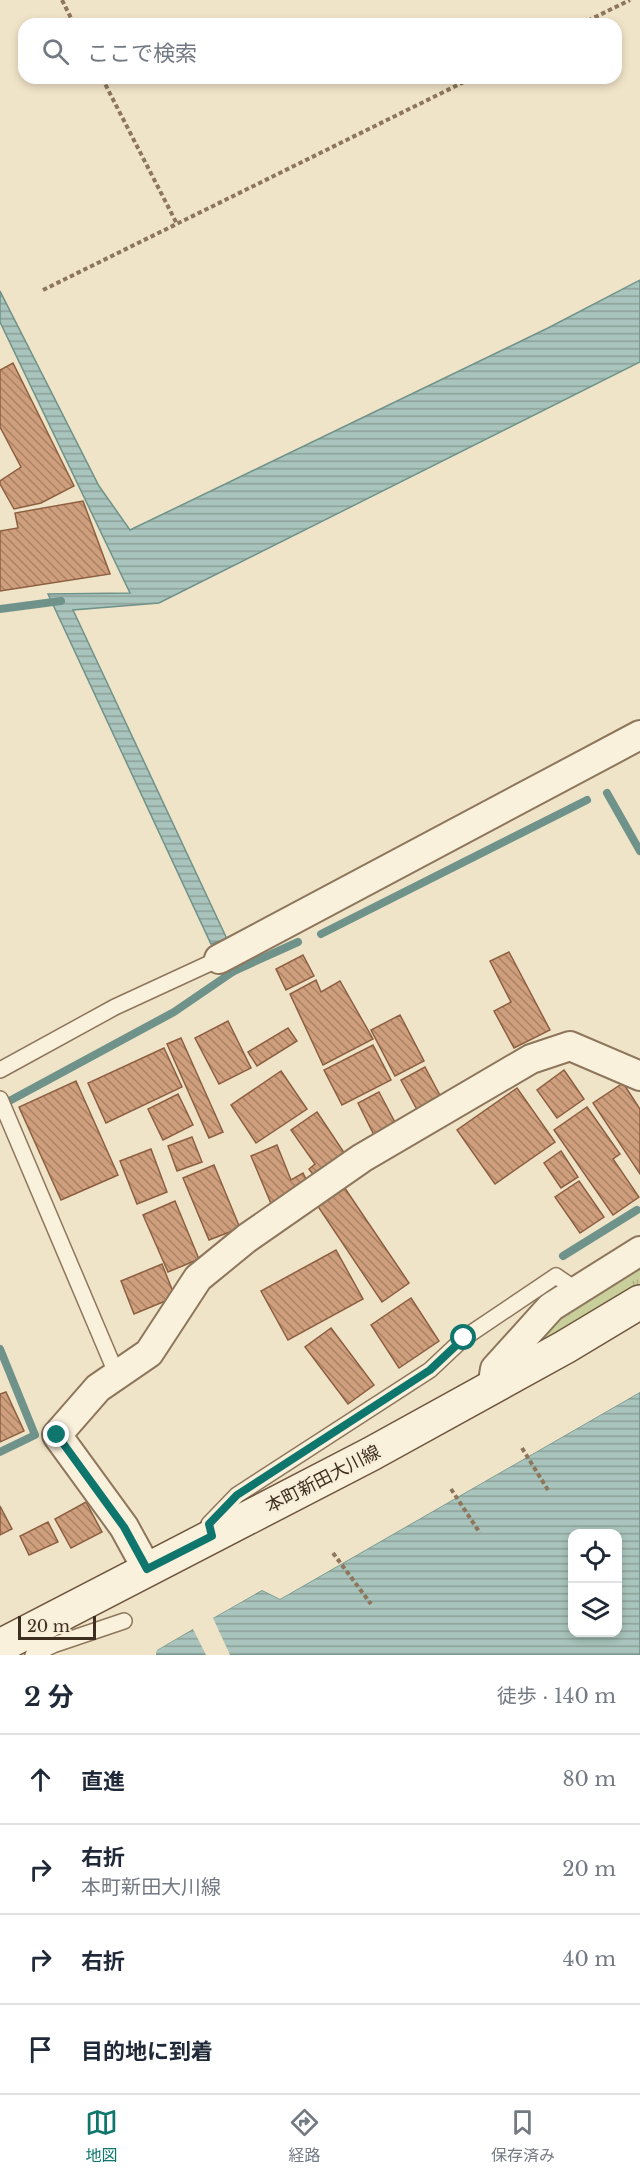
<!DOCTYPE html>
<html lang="ja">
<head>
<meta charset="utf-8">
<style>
	body { margin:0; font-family:"Libre Baskerville","Noto Sans JP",serif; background:#f6f6f7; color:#1f2937 }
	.controls { position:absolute; right:18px; bottom:18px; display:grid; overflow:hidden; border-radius:12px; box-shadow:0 3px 9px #0003 }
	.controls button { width:54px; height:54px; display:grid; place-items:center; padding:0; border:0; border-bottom:2px solid #e0e1e3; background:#fff; color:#1f2937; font:30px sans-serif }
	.scale { position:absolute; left:18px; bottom:15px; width:78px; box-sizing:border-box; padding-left:6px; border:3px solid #3d2e20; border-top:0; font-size:16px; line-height:21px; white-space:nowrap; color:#3d2e20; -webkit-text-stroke:4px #f7eed8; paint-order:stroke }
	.stop { position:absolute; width:18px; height:18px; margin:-14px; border:4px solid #0f766e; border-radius:50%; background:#fff }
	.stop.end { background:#0f766e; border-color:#fff; box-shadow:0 2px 6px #0008 }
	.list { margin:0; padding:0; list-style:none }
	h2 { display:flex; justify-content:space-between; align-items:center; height:78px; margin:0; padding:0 24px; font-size:26px }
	h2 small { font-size:20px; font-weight:400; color:#747a83 }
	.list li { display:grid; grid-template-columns:39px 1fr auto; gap:18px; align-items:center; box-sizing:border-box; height:90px; padding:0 24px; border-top:2px solid #e0e1e3 }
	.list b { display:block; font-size:22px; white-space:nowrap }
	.list p { margin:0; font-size:20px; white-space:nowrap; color:#747a83 }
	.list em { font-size:20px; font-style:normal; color:#747a83 }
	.icon { flex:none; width:33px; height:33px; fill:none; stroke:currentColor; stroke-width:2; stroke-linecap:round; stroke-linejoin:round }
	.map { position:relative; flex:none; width:640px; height:1655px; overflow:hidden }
	.search { position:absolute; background:#fff; box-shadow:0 3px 9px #0003; left:18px; right:18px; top:18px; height:66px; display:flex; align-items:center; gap:15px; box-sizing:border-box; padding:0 21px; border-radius:18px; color:#747a83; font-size:22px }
	.sheet { height:438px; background:#fff }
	nav { display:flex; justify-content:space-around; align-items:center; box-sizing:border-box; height:84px; border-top:2px solid #e0e1e3; background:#fff; font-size:16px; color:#747a83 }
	nav a { display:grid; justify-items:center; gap:3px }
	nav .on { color:#0f766e }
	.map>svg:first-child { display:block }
	.grass { fill:url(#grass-tufts) }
	.water { fill:url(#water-rules); stroke:#6f938a; stroke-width:1.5; fill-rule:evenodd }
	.pier { fill:#f0e4c8 }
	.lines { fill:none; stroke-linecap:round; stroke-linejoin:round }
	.stream { stroke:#6f938a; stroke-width:8 }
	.building { fill:url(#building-back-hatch); stroke:#8d5f41; stroke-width:1.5 }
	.service-casing { stroke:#8d765c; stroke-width:18 }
	.minor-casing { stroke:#8d765c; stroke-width:32 }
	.secondary-casing { stroke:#6f573f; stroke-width:36 }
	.path { stroke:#8d765c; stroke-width:4; stroke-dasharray:4.5 3; stroke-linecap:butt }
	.service { stroke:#faf1dc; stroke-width:15 }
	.minor { stroke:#faf1dc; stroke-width:28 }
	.secondary { stroke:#faf1dc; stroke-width:33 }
	.route { stroke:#0f766e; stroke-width:8 }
	.labels { text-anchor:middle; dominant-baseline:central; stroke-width:4.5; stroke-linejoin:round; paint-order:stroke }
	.street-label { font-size:18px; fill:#3d2e20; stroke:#f7eed8 }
</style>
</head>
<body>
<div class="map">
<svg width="640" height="1655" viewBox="0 0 640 1655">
	<defs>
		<pattern id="grass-tufts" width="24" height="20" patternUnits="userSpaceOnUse" patternTransform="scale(1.5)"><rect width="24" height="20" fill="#c9cf9b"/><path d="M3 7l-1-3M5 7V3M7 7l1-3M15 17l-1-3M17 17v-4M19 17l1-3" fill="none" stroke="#aeb285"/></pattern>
		<pattern id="water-rules" width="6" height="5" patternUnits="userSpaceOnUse" patternTransform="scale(1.5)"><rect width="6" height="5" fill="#a9c4bc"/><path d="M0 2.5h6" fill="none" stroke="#8ba098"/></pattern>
		<pattern id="building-back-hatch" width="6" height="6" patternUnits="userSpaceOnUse" patternTransform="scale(1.5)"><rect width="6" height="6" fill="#cf9f7d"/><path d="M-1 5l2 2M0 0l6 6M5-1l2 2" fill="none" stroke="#a98266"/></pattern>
	</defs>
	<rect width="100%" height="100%" fill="#f0e4c8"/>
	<path class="grass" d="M 640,1263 L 640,1284 L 511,1362 L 576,1301 Z"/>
	<g class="water">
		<path d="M 640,280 L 640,362 L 159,603 L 73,610 L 227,939 L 211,944 L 48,594 L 130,593 L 0,322 L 0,291 L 99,486 L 130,530 L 548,328 Z"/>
		<path d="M 640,1392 L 640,1655 L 156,1655 L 156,1650 L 262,1590 L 280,1599 ZM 572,1534 L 618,1534 L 618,1632 L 572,1632 Z"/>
	</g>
	<path class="pier" d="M 640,1389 L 640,1392 L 280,1599 L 262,1590 L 213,1618 L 230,1655 L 206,1655 L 193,1629 L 157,1650 L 156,1655 L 153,1655 L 155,1647 L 261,1587 L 280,1596 Z"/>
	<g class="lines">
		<g class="stream">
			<path d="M 0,609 L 61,601"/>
			<path d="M 607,793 L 640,851"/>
			<path d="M 321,934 L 587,800"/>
			<path d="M 234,971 L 298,942"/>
			<path d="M 0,1106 L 174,1012 L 234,971 L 230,961"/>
			<path d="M 563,1256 L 637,1210"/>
			<path d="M 0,1349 L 35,1435 L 0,1452"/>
		</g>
	</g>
	<g class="building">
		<path d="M 13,363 L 74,486 L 41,503 L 14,509 L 0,484 L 0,481 L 21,467 L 0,427 L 0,370 Z"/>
		<path d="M 83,501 L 110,574 L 0,591 L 0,531 L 18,528 L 15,513 Z"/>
		<path d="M 509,952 L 550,1030 L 514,1048 L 494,1011 L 511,1002 L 490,961 Z"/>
		<path d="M 303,955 L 314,976 L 286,990 L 276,969 Z"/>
		<path d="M 316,980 L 321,992 L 340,981 L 373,1039 L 323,1065 L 290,994 Z"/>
		<path d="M 400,1015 L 424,1061 L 395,1076 L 371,1030 Z"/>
		<path d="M 228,1021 L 251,1068 L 219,1084 L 195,1038 Z"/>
		<path d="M 288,1028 L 297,1041 L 257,1066 L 248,1052 Z"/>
		<path d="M 181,1038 L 223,1132 L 209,1138 L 167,1044 Z"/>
		<path d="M 373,1045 L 391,1080 L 342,1105 L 324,1070 Z"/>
		<path d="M 164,1048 L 182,1087 L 106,1123 L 88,1083 Z"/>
		<path d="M 425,1067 L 444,1103 L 420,1115 L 401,1080 Z"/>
		<path d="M 564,1070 L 584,1099 L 557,1118 L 537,1090 Z"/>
		<path d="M 281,1071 L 307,1109 L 256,1143 L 231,1105 Z"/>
		<path d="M 76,1081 L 118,1175 L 61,1200 L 19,1107 Z"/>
		<path d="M 623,1083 L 640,1109 L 640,1174 L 593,1103 Z"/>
		<path d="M 517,1088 L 555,1142 L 495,1184 L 457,1130 Z"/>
		<path d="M 379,1092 L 399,1130 L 377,1141 L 358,1103 Z"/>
		<path d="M 178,1094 L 193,1125 L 163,1140 L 148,1109 Z"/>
		<path d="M 587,1107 L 620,1154 L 613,1159 L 639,1197 L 613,1215 L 554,1130 Z"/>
		<path d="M 317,1112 L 349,1160 L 318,1181 L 309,1169 L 315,1164 L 291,1130 Z"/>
		<path d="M 192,1137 L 202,1162 L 177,1171 L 168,1146 Z"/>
		<path d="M 277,1145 L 291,1180 L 303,1173 L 310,1187 L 275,1213 L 251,1156 Z"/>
		<path d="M 151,1149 L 167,1192 L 137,1204 L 120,1161 Z"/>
		<path d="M 561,1151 L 578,1177 L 561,1188 L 544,1163 Z"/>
		<path d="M 214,1165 L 240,1228 L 209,1240 L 183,1178 Z"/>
		<path d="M 340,1181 L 409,1283 L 382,1302 L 313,1199 Z"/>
		<path d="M 579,1181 L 604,1217 L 580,1233 L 555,1197 Z"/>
		<path d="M 175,1201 L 199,1259 L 168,1272 L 143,1215 Z"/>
		<path d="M 336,1250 L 363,1299 L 288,1340 L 261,1291 Z"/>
		<path d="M 162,1264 L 175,1297 L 134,1314 L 121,1281 Z"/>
		<path d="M 411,1298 L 439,1341 L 399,1368 L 371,1325 Z"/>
		<path d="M 331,1328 L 374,1385 L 348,1404 L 305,1347 Z"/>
		<path d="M 6,1392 L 24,1431 L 0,1442 L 0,1394 Z"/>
		<path d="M 86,1502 L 102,1532 L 71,1548 L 55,1519 Z"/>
		<path d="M 0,1506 L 12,1529 L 0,1535 Z"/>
		<path d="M 48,1522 L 58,1542 L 29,1555 L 20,1536 Z"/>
	</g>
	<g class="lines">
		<g class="service-casing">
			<g id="service">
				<path d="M 0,1070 L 115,1007 L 219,959"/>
				<path d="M 0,1099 L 117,1375"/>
				<path d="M 210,1531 L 209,1524 L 237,1495 L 430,1370 L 464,1338 L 556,1276 L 575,1289"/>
				<path d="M 33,1655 L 53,1645 L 124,1621"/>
			</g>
		</g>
		<g class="minor-casing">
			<g id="minor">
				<path d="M 219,959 L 640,735"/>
				<path d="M 492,1388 L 495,1369 L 551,1307 L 640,1251"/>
				<path d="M 147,1569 L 124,1527 L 57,1435 L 98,1388 L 149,1353 L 198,1278 L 247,1238 L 362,1158 L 531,1059 L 570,1046 L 640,1076"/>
			</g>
		</g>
		<g class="secondary-casing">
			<path id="secondary" d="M 0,1646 L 371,1454 L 565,1347 L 640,1302"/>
		</g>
		<g class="path">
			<path d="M 62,0 L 74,24"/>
			<path d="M 581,24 L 630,0"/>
			<path d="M 102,78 L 177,224"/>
			<path d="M 43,290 L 472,78"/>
			<path d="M 522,1448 L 548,1490"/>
			<path d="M 451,1489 L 480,1533"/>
			<path d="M 333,1553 L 371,1604"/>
		</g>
		<use href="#service" class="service"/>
		<use href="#minor" class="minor"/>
		<use href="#secondary" class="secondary"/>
	</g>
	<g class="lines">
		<path class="route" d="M 57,1435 L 124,1527 L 147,1569 L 212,1536 L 209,1524 L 237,1495 L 430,1370 L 464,1338"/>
	</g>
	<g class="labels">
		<g class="street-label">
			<text transform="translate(323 1479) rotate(-27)">本町新田大川線</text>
		</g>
	</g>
</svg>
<div class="controls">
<button><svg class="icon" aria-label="locate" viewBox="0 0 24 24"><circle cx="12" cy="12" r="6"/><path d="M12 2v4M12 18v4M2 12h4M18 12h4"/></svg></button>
<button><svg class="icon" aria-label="layers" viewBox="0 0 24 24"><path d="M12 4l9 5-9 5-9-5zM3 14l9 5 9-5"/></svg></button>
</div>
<div class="scale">20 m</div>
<div class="stop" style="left:464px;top:1338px"></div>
<div class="stop end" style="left:57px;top:1435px"></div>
<div class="search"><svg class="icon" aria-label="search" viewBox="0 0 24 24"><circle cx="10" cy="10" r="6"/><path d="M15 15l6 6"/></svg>ここで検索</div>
</div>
<section class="sheet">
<h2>2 分<small>徒歩 · 140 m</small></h2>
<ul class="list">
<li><svg class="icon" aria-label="ahead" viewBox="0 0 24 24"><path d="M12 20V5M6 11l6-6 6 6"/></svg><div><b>直進</b></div><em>80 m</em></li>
<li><svg class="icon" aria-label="right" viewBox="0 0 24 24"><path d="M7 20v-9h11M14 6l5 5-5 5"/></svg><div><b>右折</b><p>本町新田大川線</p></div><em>20 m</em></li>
<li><svg class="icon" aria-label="right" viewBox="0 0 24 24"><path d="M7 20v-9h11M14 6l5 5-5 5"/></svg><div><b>右折</b></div><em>40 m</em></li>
<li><svg class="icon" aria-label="arrive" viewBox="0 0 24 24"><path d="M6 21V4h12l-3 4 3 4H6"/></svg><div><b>目的地に到着</b></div></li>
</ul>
</section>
<nav>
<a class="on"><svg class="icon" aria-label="map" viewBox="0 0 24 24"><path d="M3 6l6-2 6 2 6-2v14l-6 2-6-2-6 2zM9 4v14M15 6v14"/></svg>地図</a>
<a><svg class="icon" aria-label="directions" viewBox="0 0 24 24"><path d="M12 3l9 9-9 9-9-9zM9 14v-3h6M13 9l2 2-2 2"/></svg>経路</a>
<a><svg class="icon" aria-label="saved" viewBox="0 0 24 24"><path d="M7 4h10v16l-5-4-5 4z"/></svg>保存済み</a>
</nav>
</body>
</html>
